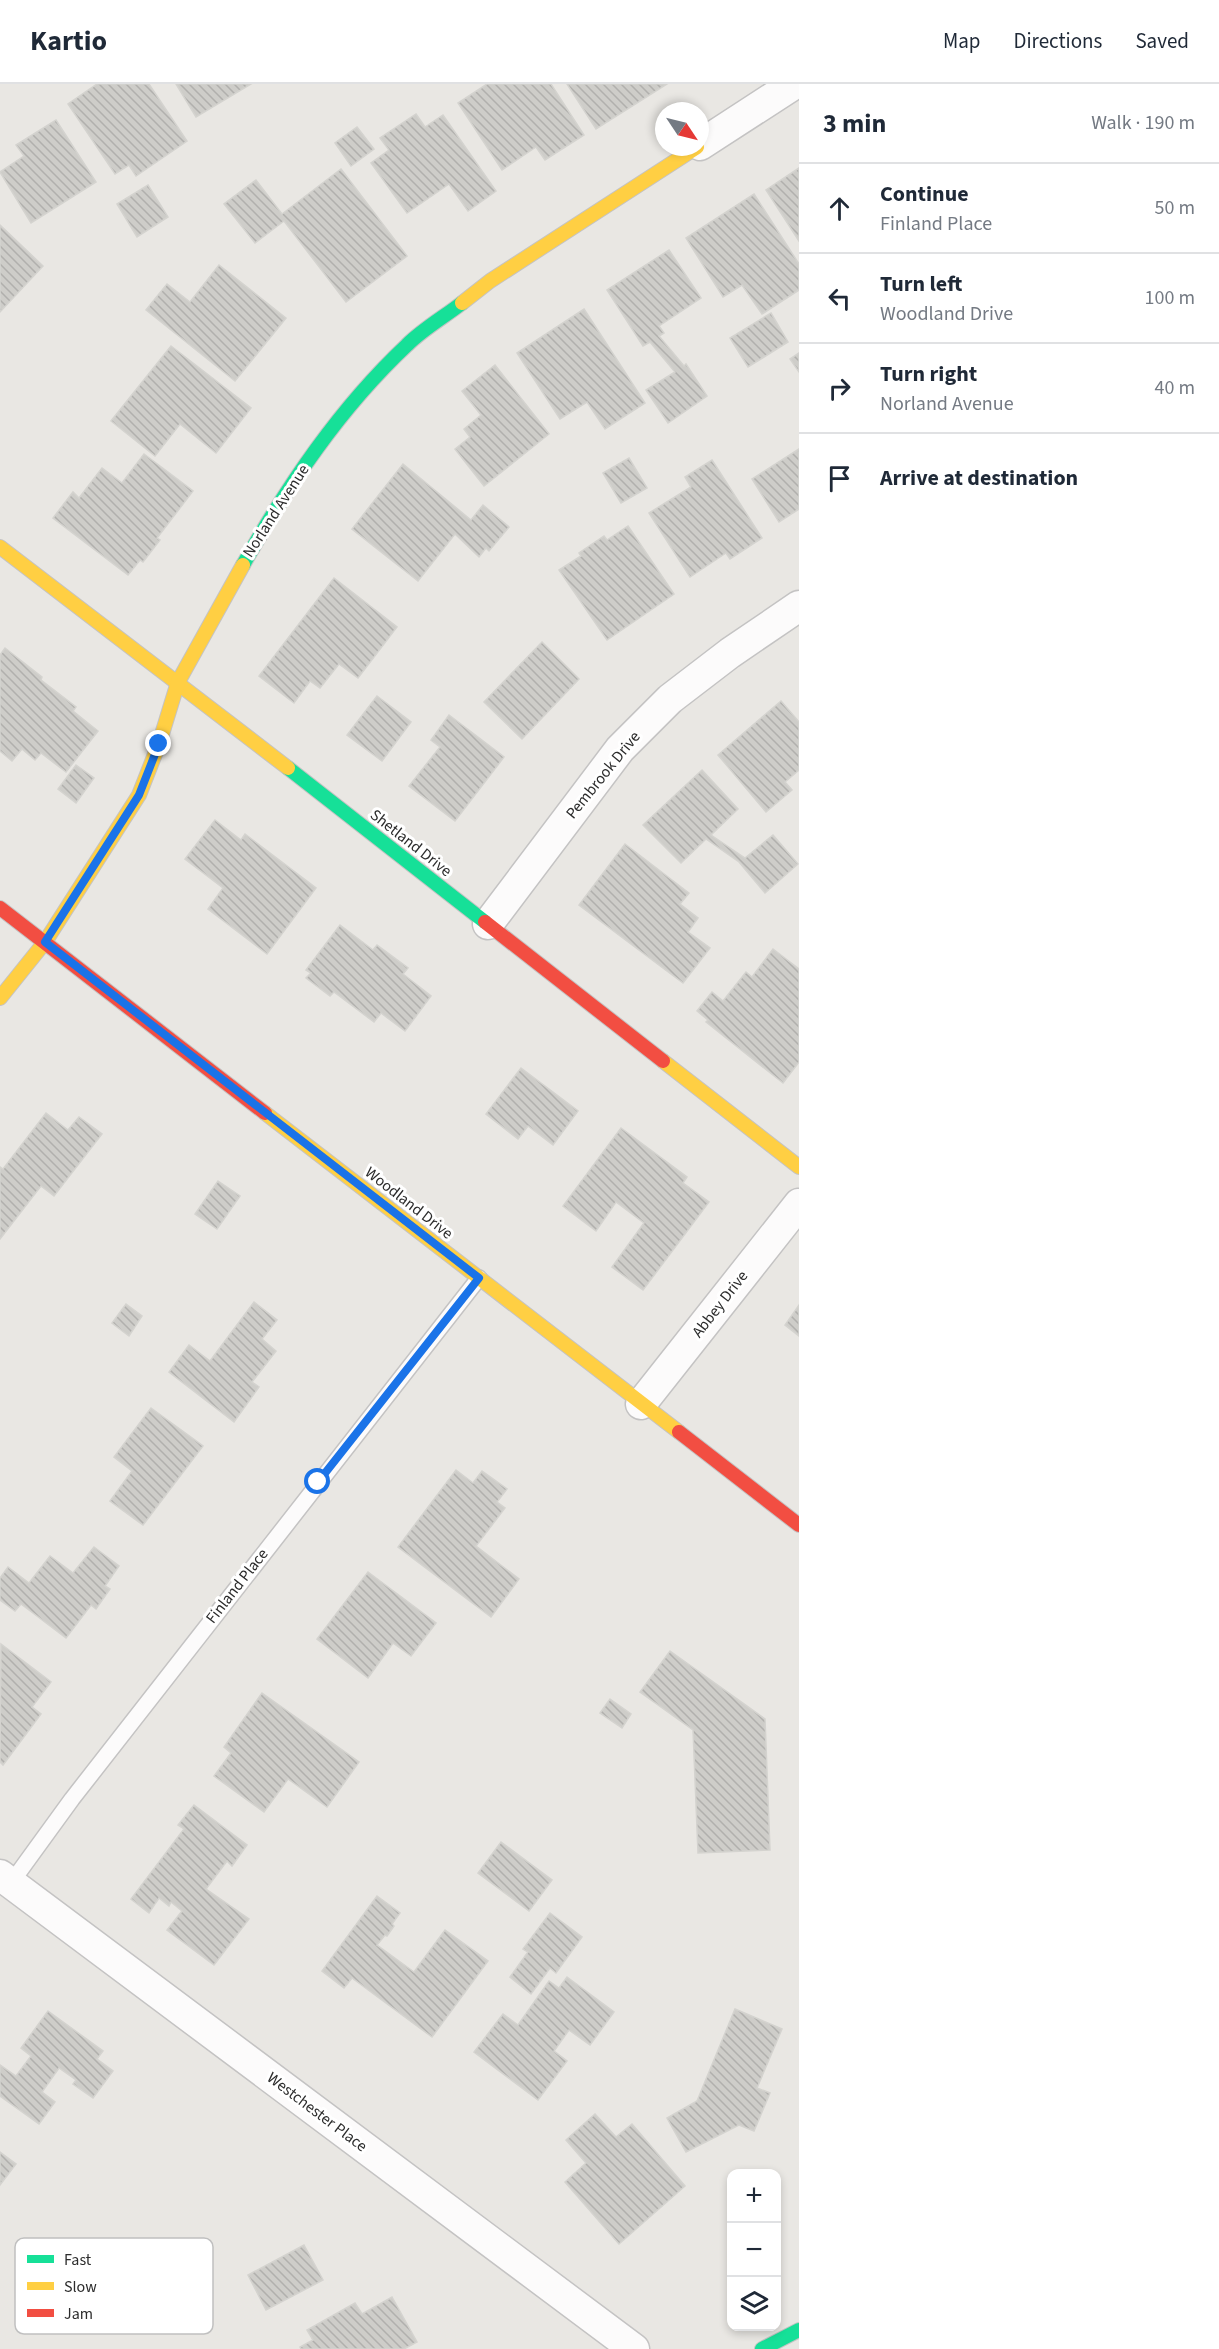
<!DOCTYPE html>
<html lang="en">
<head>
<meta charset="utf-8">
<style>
	body { margin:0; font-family:"Source Sans 3",sans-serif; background:#f2f2f3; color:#1f2937 }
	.controls { position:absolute; right:18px; bottom:18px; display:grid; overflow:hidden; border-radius:12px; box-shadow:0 3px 9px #0003 }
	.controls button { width:54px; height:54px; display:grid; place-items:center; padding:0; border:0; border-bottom:2px solid #e0e1e3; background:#fff; color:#1f2937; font:30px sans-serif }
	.compass { position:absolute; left:655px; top:18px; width:54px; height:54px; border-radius:50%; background:#fff; box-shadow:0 3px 9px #0003; rotate:125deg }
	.stop { position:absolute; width:18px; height:18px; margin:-14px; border:4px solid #1a73e8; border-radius:50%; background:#fff }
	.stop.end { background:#1a73e8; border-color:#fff; box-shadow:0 2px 6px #0008 }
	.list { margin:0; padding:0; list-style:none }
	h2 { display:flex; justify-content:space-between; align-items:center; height:78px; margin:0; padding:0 24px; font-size:26px }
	h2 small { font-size:20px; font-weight:400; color:#747a83 }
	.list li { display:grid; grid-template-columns:39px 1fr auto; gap:18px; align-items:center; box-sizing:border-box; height:90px; padding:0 24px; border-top:2px solid #e0e1e3 }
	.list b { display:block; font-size:22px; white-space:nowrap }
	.list p { margin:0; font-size:20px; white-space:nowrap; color:#747a83 }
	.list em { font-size:20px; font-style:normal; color:#747a83 }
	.icon { flex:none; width:33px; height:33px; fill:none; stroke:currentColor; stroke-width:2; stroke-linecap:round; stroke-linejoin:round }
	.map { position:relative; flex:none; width:799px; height:2265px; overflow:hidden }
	header { display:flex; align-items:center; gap:36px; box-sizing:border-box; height:84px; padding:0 30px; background:#fff; border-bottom:2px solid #e0e1e3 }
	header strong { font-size:28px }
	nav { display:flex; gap:33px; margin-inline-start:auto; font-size:21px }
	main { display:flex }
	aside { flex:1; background:#fff }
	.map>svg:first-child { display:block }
	.building { fill:url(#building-back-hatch); stroke:#d4d3cf; stroke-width:1.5 }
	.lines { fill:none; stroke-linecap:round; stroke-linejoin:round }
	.lane-casing { stroke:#c4c3c3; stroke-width:18 }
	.street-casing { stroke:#c4c3c3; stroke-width:33 }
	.fast-casing { stroke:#c4c3c3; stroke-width:16 }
	.slow-casing { stroke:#c4c3c3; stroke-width:16 }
	.jam-casing { stroke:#c4c3c3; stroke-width:16 }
	.lane { stroke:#fcfbfb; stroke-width:15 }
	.street { stroke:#fcfbfb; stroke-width:30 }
	.fast { stroke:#16e098; stroke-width:14 }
	.slow { stroke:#ffcf43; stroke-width:14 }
	.jam { stroke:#f24e42; stroke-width:14 }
	.route { stroke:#1a73e8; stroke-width:8 }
	.labels { text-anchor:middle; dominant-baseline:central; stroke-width:6; stroke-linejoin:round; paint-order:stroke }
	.street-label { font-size:16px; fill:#2c2c2c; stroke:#fff }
	.key { fill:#fff; stroke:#c0c0c0; stroke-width:1.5 }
	.key-label { font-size:16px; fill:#2c2c2c }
</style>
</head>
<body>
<header>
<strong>Kartio</strong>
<nav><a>Map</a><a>Directions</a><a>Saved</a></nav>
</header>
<main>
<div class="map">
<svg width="799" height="2265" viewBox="0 0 799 2265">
	<defs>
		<pattern id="building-back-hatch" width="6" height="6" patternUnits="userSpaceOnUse" patternTransform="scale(1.5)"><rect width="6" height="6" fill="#cecdc9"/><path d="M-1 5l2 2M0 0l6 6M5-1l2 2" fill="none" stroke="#b1b0ad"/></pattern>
	</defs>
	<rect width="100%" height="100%" fill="#e9e7e3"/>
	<g class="building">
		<path d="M 97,0 L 149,0 L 187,57 L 136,92 L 129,81 L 115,90 L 68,20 Z"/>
		<path d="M 176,0 L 251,0 L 196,33 Z"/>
		<path d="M 487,0 L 551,0 L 584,51 L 545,76 L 536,63 L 502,86 L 458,19 Z"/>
		<path d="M 567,0 L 667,0 L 596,45 Z"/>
		<path d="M 416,30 L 425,43 L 443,31 L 496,107 L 468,127 L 449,100 L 407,129 L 371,79 L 389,66 L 380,54 Z"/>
		<path d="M 56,36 L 96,98 L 31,139 L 0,88 L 24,72 L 16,61 Z"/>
		<path d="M 357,43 L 374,65 L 351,82 L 335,59 Z"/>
		<path d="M 799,84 L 799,157 L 766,106 Z"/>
		<path d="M 341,85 L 407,172 L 346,218 L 284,137 L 255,159 L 224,120 L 256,96 L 282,130 Z"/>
		<path d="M 148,101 L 168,133 L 137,153 L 117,120 Z"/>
		<path d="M 754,110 L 799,180 L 799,206 L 762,230 L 742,201 L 723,213 L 686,154 Z"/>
		<path d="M 0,141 L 43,182 L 0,228 Z"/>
		<path d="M 669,166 L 701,214 L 659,242 L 664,249 L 659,252 L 684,282 L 686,280 L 707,312 L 668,339 L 646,306 L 675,288 L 650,258 L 643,262 L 607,206 Z"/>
		<path d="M 219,181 L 286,234 L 235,297 L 146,226 L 167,200 L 190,218 Z"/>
		<path d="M 584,225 L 645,319 L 605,345 L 587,318 L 560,335 L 517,269 Z"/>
		<path d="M 771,229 L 788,258 L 748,283 L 730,254 Z"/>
		<path d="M 171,262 L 251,324 L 216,369 L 180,340 L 155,372 L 111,337 Z"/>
		<path d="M 799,269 L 799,288 L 790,275 Z"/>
		<path d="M 495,281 L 549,350 L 484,402 L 455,365 L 470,353 L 464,345 L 481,331 L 462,307 Z"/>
		<path d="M 799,365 L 799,425 L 779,438 L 752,395 Z"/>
		<path d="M 144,370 L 193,407 L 157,454 L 160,456 L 143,478 L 140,476 L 128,491 L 53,434 L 73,408 L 79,414 L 102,384 L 122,399 Z"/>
		<path d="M 629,374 L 647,404 L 621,419 L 603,389 Z"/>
		<path d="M 712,376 L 762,454 L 730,475 L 726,469 L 690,493 L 649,429 L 691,403 L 685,393 Z"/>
		<path d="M 403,380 L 471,436 L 483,421 L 509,443 L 489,467 L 486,464 L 479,473 L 455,450 L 418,497 L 352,445 Z"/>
		<path d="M 628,442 L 674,510 L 607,556 L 559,486 L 581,472 L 579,469 L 604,452 L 607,456 Z"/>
		<path d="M 334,494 L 397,543 L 358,594 L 339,580 L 320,604 L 310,597 L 294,619 L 259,592 Z"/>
		<path d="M 542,558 L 579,595 L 522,655 L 484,618 Z"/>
		<path d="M 5,564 L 42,593 L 41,596 L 76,623 L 73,627 L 98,647 L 66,688 L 41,669 L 35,676 L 22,665 L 12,677 L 0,667 L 0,571 Z"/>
		<path d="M 377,612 L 411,638 L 382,677 L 347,651 Z"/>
		<path d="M 781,617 L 799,638 L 799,686 L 785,698 L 792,706 L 766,728 L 718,671 Z"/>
		<path d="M 449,631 L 504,673 L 455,737 L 409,702 L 440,663 L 431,656 Z"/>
		<path d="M 76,681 L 94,694 L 76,719 L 58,705 Z"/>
		<path d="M 702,686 L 738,725 L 711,751 L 745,774 L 773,751 L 798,780 L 765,809 L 739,778 L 706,755 L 681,779 L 643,741 Z"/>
		<path d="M 215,736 L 241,756 L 245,750 L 316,804 L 267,870 L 208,825 L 223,804 L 185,775 Z"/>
		<path d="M 625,760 L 689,809 L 680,820 L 698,834 L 688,848 L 710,864 L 683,899 L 579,821 Z"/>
		<path d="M 340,841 L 373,866 L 377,861 L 408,884 L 403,890 L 431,912 L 405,947 L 381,929 L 374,938 L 334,908 L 330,912 L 306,894 L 311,889 L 306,886 Z"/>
		<path d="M 773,865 L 799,885 L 799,978 L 783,999 L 706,938 L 708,936 L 697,927 L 712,908 L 723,917 L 746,888 L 752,893 Z"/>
		<path d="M 521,984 L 578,1027 L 553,1061 L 528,1042 L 518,1055 L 486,1030 Z"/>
		<path d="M 46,1029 L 68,1046 L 79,1033 L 102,1050 L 54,1112 L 41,1102 L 0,1155 L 0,1083 L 3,1085 Z"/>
		<path d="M 621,1044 L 687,1093 L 683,1099 L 709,1118 L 643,1206 L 612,1183 L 644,1139 L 616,1118 L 596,1147 L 563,1122 Z"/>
		<path d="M 218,1097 L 240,1112 L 217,1145 L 195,1130 Z"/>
		<path d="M 254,1218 L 277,1236 L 262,1255 L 276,1267 L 252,1298 L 259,1303 L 234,1338 L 169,1288 L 189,1261 L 210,1277 Z"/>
		<path d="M 126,1220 L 142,1232 L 129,1252 L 112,1239 Z"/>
		<path d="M 799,1221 L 799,1252 L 785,1241 Z"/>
		<path d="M 151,1324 L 203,1362 L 143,1441 L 110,1417 L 132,1387 L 114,1373 Z"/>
		<path d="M 456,1386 L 473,1399 L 482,1387 L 507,1405 L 497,1418 L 505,1424 L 476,1462 L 519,1495 L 491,1533 L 398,1463 Z"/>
		<path d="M 94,1463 L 119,1482 L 105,1502 L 110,1505 L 96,1525 L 91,1521 L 66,1554 L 21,1520 L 15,1527 L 0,1516 L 0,1494 L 8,1483 L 29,1499 L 50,1472 L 73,1489 Z"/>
		<path d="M 368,1488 L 436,1539 L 411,1572 L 393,1559 L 368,1594 L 317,1555 Z"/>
		<path d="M 1,1560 L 51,1598 L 32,1623 L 41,1630 L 3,1681 L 0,1678 Z"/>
		<path d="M 670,1567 L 765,1635 L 770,1766 L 698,1769 L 693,1646 L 640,1608 Z"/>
		<path d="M 262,1609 L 359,1678 L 327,1723 L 288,1695 L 264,1728 L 214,1692 L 231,1669 L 224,1663 Z"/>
		<path d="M 610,1615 L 631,1630 L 622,1644 L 600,1629 Z"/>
		<path d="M 194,1721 L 247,1761 L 232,1782 L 227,1777 L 206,1805 L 249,1835 L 214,1881 L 167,1846 L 182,1827 L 171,1818 L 169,1822 L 159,1814 L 149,1829 L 131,1815 L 184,1745 L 178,1741 Z"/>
		<path d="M 501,1758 L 552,1796 L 529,1827 L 478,1789 Z"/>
		<path d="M 377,1812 L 400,1829 L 392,1840 L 394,1842 L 387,1852 L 385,1851 L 377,1861 L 414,1888 L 445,1846 L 488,1877 L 432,1953 L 352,1894 L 344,1904 L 322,1887 Z"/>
		<path d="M 550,1829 L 582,1853 L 556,1889 L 550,1884 L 531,1910 L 510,1893 L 528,1868 L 523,1865 Z"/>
		<path d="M 567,1893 L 614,1928 L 590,1961 L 569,1946 L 554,1967 L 567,1977 L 538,2016 L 474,1968 L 503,1930 L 518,1941 L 549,1897 L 559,1904 Z"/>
		<path d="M 735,1925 L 782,1945 L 757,2004 L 770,2009 L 754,2047 L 739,2041 L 686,2068 L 667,2034 L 697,2017 Z"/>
		<path d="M 48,1927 L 103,1967 L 97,1975 L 113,1987 L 93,2014 L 73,2000 L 76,1996 L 59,1984 L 42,2008 L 55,2018 L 39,2040 L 0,2012 L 0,1981 L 16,1992 L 31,1972 L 21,1964 Z"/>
		<path d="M 595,2030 L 616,2053 L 632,2040 L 685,2102 L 619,2160 L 565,2098 L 586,2079 L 566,2056 Z"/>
		<path d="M 0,2068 L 16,2080 L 0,2101 Z"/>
		<path d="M 304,2161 L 323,2196 L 266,2226 L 248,2191 Z"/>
		<path d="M 392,2213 L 417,2258 L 404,2265 L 301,2265 L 300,2263 L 313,2256 L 307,2246 L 355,2219 L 362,2230 Z"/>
	</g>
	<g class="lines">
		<g class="lane-casing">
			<path id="lane" d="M 11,1799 L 72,1715 L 479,1194"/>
		</g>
		<g class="street-casing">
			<g id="street">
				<path d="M 700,61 L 794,0"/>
				<path d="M 488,840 L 620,665 L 670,615 L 730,569 L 799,522"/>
				<path d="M 641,1320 L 799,1120"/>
				<path d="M 0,1791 L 634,2265"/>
			</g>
		</g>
		<g class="fast-casing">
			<g id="fast">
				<path d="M 243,481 C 288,401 340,324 407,261 C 423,245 444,233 462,219"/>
				<path d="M 288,684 L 485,838"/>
				<path d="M 762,2265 L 799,2246"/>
			</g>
		</g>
		<g class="slow-casing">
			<g id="slow">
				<path d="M 462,219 L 490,197 L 697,63"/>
				<path d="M 0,463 L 288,684"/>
				<path d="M 0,914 L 45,858 L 139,711 L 159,660 L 178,598 L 243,481"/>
				<path d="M 663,977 L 799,1083"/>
				<path d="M 265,1029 L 679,1348"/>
			</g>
		</g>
		<g class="jam-casing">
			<g id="jam">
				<path d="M 0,824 L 265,1029"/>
				<path d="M 485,838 L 663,977"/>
				<path d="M 679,1348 L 799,1441"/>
			</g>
		</g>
		<use href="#lane" class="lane"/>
		<use href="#street" class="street"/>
		<use href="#fast" class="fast"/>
		<use href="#slow" class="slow"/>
		<use href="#jam" class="jam"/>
	</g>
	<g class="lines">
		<path class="route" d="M 159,660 L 139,711 L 45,858 L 479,1194 L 318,1398"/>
	</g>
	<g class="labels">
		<g class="street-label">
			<text transform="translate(276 427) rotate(-57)">Norland Avenue</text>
			<text transform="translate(603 691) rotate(-51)">Pembrook Drive</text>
			<text transform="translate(411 759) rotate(38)">Shetland Drive</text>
			<text transform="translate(409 1119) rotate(38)">Woodland Drive</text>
			<text transform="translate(720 1220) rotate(-52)">Abbey Drive</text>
			<text transform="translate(237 1502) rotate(-52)">Finland Place</text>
			<text transform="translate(317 2028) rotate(37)">Westchester Place</text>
		</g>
	</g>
	<rect x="15" y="2154" width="198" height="96" rx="9" class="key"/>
	<rect x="27" y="2171" width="27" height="8" fill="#16e098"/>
	<rect x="27" y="2198" width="27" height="8" fill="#ffcf43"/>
	<rect x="27" y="2225" width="27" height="8" fill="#f24e42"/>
	<g class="key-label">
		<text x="64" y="2181">Fast</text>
		<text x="64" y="2208">Slow</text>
		<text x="64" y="2235">Jam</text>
	</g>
</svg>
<div class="controls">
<button>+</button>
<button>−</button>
<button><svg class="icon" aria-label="layers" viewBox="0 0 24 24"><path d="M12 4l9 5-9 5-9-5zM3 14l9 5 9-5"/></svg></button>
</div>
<svg class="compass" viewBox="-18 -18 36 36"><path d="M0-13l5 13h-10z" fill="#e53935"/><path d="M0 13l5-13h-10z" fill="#747a83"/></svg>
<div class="stop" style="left:318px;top:1398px"></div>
<div class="stop end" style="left:159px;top:660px"></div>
</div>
<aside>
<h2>3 min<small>Walk · 190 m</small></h2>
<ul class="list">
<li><svg class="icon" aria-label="ahead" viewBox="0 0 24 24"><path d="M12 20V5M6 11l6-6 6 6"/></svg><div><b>Continue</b><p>Finland Place</p></div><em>50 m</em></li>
<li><svg class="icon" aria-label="left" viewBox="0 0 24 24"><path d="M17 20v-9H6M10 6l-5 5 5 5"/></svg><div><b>Turn left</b><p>Woodland Drive</p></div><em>100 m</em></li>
<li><svg class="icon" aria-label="right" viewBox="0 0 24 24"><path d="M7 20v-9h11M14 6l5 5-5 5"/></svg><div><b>Turn right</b><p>Norland Avenue</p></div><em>40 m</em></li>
<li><svg class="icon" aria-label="arrive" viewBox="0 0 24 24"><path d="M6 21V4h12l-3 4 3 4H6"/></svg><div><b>Arrive at destination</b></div></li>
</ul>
</aside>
</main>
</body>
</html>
